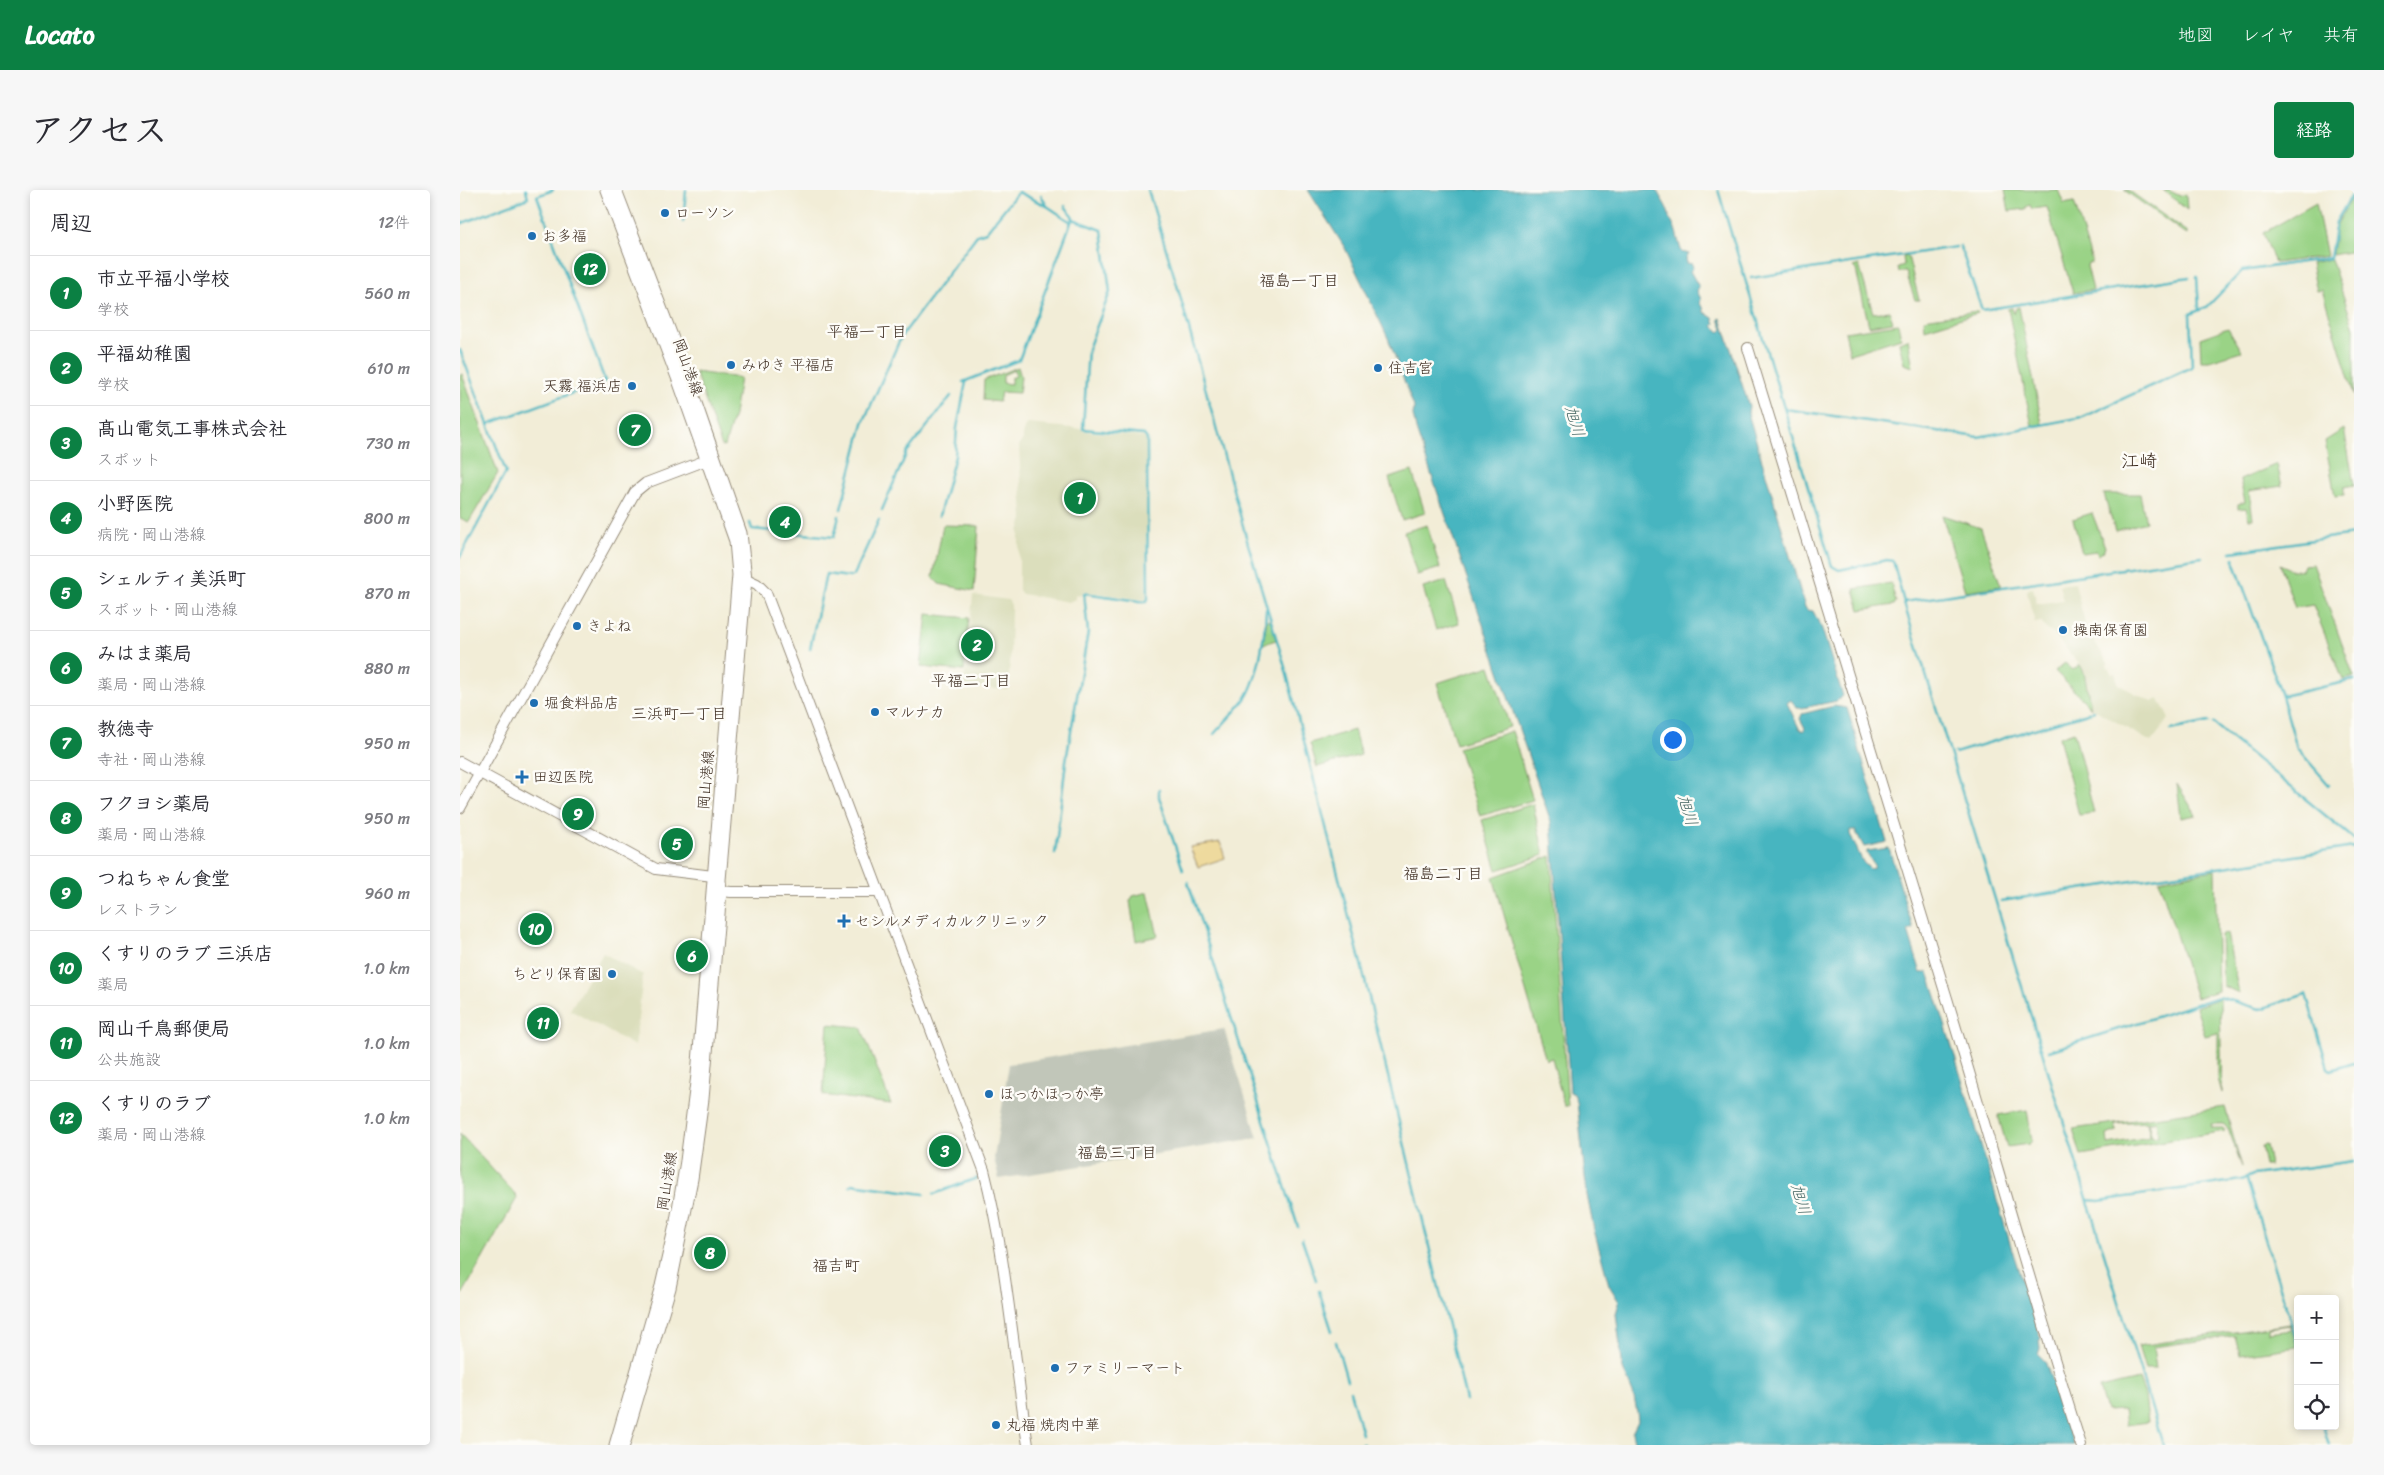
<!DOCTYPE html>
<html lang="ja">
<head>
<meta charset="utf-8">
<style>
	body { margin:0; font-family:Sriracha,"Klee One",sans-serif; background:#f7f7f7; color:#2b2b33 }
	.controls { position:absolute; right:15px; bottom:15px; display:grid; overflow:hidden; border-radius:5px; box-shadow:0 2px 8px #0003 }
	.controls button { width:45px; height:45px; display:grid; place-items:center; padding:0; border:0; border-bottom:1px solid #e1e1e2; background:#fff; color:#2b2b33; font:25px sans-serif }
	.you { position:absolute; left:1212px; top:549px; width:18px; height:18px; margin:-12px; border:4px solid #fff; border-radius:50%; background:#1a73e8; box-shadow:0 0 0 8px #1a73e833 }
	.badge { display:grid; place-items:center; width:32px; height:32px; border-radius:50%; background:#0b8043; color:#fff; font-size:16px; font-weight:700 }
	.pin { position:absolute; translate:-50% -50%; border:2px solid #fff; box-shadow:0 1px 5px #0006 }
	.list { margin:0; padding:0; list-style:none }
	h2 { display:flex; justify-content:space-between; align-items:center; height:65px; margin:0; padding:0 20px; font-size:21px }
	h2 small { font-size:16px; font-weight:400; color:#7c7c81 }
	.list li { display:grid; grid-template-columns:32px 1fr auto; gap:15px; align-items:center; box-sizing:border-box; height:75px; padding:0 20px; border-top:1px solid #e1e1e2 }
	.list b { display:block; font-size:19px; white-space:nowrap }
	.list p { margin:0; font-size:16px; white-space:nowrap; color:#7c7c81 }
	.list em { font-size:16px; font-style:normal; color:#7c7c81 }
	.icon { flex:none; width:28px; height:28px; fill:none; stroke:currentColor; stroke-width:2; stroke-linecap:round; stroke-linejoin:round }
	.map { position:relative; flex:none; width:1894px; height:1255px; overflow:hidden; border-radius:5px }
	header { display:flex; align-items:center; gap:30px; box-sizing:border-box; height:70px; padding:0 25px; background:#0b8043; color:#fff }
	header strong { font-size:24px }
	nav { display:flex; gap:28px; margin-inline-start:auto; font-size:18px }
	.intro { display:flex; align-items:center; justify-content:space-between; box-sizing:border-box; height:120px; padding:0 30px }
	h1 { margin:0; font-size:35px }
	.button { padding:12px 22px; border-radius:5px; background:#0b8043; color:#fff; font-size:18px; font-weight:700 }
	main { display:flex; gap:30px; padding:0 30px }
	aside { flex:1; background:#fff; border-radius:5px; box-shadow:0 2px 8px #0003 }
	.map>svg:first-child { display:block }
	.built { fill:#dbdebc }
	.industrial { fill:#c1c6b9 }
	.green { fill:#9ad386; stroke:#6a7e52; fill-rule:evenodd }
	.sand { fill:#eeda9e; stroke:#94825e }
	.water { fill:#47b5c0; stroke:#41706f }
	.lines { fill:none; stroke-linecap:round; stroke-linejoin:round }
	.stream { stroke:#47b5c0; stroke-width:2.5 }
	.secondary-casing { stroke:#968c7a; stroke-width:12 }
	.primary-casing { stroke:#968c7a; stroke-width:13 }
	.secondary { stroke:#fff; stroke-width:10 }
	.primary { stroke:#fff; stroke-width:11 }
	.poi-dot { fill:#1f6fb2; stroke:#fdfcf7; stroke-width:2 }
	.labels { text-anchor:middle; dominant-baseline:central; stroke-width:5; stroke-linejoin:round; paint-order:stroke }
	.poi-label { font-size:15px; fill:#3b2a1e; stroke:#fdfcf7; text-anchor:start }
	.street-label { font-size:15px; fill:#3b2a1e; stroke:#fdfcf7 }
	.neighbourhood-label { font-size:16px; fill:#3b2a1e; stroke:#fdfcf7 }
	.water-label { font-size:16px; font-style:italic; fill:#40625f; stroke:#fdfcf7 }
	.quarter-label { font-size:18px; fill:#3b2a1e; stroke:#fdfcf7 }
</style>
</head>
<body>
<header>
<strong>Locato</strong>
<nav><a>地図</a><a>レイヤ</a><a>共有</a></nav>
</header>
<div class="intro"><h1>アクセス</h1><a class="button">経路</a></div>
<main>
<aside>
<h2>周辺<small>12件</small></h2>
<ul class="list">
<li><span class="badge">1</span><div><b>市立平福小学校</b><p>学校</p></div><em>560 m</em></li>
<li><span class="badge">2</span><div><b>平福幼稚園</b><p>学校</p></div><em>610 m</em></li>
<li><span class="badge">3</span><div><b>髙山電気工事株式会社</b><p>スポット</p></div><em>730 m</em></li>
<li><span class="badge">4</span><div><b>小野医院</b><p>病院 · 岡山港線</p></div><em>800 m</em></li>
<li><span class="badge">5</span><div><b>シェルティ美浜町</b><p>スポット · 岡山港線</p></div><em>870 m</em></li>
<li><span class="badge">6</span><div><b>みはま薬局</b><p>薬局 · 岡山港線</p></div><em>880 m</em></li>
<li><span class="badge">7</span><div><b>教徳寺</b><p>寺社 · 岡山港線</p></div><em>950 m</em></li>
<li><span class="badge">8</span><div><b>フクヨシ薬局</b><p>薬局 · 岡山港線</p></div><em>950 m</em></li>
<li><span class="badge">9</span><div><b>つねちゃん食堂</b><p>レストラン</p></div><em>960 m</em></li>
<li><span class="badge">10</span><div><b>くすりのラブ 三浜店</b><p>薬局</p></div><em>1.0 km</em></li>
<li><span class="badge">11</span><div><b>岡山千鳥郵便局</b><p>公共施設</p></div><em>1.0 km</em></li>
<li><span class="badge">12</span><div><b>くすりのラブ</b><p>薬局 · 岡山港線</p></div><em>1.0 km</em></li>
</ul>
</aside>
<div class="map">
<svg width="1894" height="1255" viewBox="0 0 1894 1255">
	<rect width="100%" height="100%" fill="#fdfcf7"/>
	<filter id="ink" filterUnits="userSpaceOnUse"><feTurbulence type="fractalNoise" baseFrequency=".02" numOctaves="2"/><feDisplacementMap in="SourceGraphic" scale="10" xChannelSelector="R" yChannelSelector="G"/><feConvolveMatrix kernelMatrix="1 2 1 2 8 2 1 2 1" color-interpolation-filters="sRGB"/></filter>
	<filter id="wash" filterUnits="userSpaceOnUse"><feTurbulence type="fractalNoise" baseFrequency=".0096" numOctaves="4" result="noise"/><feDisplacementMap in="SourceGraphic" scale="20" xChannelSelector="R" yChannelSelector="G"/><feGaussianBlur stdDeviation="1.12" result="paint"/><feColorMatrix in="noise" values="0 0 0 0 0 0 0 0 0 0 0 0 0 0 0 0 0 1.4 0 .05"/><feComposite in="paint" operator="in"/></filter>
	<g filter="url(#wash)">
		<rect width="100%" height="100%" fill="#f2edd7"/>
		<g class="built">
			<path d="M 568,234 L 622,239 L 623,241 L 683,247 L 686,249 L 686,410 L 623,401 L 622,405 L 615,404 L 615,409 L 609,412 L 562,404 L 559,400 L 559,341 L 563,329 L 559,256 L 563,249 L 564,238 Z"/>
			<path d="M 1615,393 L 1626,438 L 1648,473 L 1647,476 L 1652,484 L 1655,483 L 1659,495 L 1692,512 L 1699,509 L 1709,529 L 1691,552 L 1632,518 L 1625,481 L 1591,441 L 1587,440 L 1581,432 L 1575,433 L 1567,402 L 1568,399 L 1573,398 L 1577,414 L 1603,410 L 1599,395 Z"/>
			<path d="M 513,405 L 548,410 L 551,415 L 550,474 L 547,500 L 504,496 Z"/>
			<path d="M 143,763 L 183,785 L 175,856 L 110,820 Z"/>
		</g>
		<path class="industrial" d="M 764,839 L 798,948 L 539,989 L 534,968 L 549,874 Z"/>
		<g class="green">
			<path d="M 1545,0 L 1598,0 L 1604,14 L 1614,12 L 1632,72 L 1628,73 L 1627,76 L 1633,100 L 1613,103 L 1587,17 L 1572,19 L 1570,15 L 1566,17 L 1566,19 L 1549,21 Z"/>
			<path d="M 1664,0 L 1668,0 L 1727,42 L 1727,45 Z"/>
			<path d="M 1703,0 L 1708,0 L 1720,6 L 1726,4 L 1727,20 Z"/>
			<path d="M 1894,3 L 1894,61 L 1872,65 L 1876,36 Z"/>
			<path d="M 1856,13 L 1867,66 L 1815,73 L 1803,43 Z"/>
			<path d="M 1448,66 L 1459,110 L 1455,110 L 1446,82 L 1439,82 L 1438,77 L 1444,75 L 1443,67 Z"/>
			<path d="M 1871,69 L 1894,138 L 1894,205 L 1862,100 L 1857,101 L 1851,73 Z"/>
			<path d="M 1399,75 L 1413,123 L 1429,121 L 1433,132 L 1409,136 L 1396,80 L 1393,77 Z"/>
			<path d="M 1559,117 L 1582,234 L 1572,236 L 1548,119 L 1552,118 L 1554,124 L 1556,118 Z"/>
			<path d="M 1517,121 L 1518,123 L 1465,139 L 1464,129 Z"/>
			<path d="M 1438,134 L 1441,148 L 1390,164 L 1385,142 Z"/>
			<path d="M 1768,138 L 1782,161 L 1749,171 L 1741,171 L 1740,148 Z"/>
			<path d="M 1448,149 L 1453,177 L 1444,174 L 1439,152 Z"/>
			<path d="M 558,177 L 561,187 L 559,203 L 541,202 L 539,212 L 523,210 L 524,190 ZM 554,180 L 556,186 L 551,188 L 551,194 L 543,193 L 543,185 Z"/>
			<path d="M 235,182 L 280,188 L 274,225 L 265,256 L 262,257 Z"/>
			<path d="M 2,184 L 38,283 L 9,332 L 0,328 L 0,185 Z"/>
			<path d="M 1884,239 L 1894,295 L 1884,297 L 1884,305 L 1875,306 L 1865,251 Z"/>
			<path d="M 1817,274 L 1822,296 L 1789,301 L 1793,329 L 1789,329 L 1786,318 L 1778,319 L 1778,314 L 1785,312 L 1780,290 Z"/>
			<path d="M 952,281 L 965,323 L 942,330 L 929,288 Z"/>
			<path d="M 1644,304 L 1680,304 L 1686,332 L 1655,341 Z"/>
			<path d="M 1632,323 L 1645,357 L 1643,362 L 1638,365 L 1636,361 L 1622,363 L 1613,329 Z"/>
			<path d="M 1482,325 L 1521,338 L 1541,396 L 1505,401 Z"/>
			<path d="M 483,335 L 519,336 L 514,401 L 479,394 L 473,387 Z"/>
			<path d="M 967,335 L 980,378 L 957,385 L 944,342 Z"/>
			<path d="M 1820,374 L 1831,380 L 1842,380 L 1844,375 L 1853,374 L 1894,487 L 1883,490 L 1853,415 L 1835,418 Z"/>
			<path d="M 986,391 L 999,433 L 976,440 L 963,398 Z"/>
			<path d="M 1431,393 L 1436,412 L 1434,415 L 1400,420 L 1394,399 Z"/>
			<path d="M 467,424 L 509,428 L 504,481 L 461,477 Z"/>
			<path d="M 807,430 L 811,430 L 816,450 L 803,454 Z"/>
			<path d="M 1605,473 L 1613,480 L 1620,475 L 1624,482 L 1631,518 L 1595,481 Z"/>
			<path d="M 1030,476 L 1050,537 L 996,554 L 977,493 Z"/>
			<path d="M 894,540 L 901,565 L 857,577 L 850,553 Z"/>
			<path d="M 1052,541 L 1073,610 L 1020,626 L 998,558 Z"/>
			<path d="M 1614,542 L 1634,623 L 1619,625 L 1599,547 Z"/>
			<path d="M 1717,594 L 1736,625 L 1721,628 Z"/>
			<path d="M 1073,614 L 1084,665 L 1037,680 L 1022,630 Z"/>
			<path d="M 1091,666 L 1108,916 L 1104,916 L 1092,868 L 1086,870 L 1033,687 Z"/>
			<path d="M 1755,680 L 1758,801 L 1736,808 L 1699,690 Z"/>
			<path d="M 688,702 L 698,746 L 676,751 L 670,711 L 673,706 Z"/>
			<path d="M 1767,744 L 1779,803 L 1763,796 L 1761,745 Z"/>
			<path d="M 1760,808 L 1762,903 L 1758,888 L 1758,843 L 1745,846 L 1736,817 Z"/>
			<path d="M 368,834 L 401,837 L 431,914 L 363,905 Z"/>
			<path d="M 1765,917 L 1782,977 L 1768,938 L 1763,934 L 1751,934 L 1752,938 L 1763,938 L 1765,941 L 1621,965 L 1613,939 ZM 1696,931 L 1698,946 L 1692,947 L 1688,933 ZM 1687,932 L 1690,947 L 1648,954 L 1647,945 L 1656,941 L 1655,934 Z"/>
			<path d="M 1567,920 L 1572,951 L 1569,954 L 1547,957 L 1538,925 Z"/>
			<path d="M 0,944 L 56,1005 L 57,1008 L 2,1105 L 0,1103 Z"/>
			<path d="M 1806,955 L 1810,975 L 1805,975 L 1801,956 Z"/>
			<path d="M 1830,1134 L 1837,1157 L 1780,1165 L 1775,1146 L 1693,1157 L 1696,1179 L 1685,1179 L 1678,1156 ZM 1829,1135 L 1831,1140 L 1808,1143 L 1808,1138 Z"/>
			<path d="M 1679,1189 L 1685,1205 L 1688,1232 L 1666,1235 L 1664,1220 L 1646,1221 L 1639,1198 Z"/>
		</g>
		<path class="sand" d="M 760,652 L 765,668 L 738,677 L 730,657 Z"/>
		<path class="water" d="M 848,0 L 1197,0 C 1200,9 1209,17 1209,28 C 1217,36 1217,51 1222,62 L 1229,64 L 1226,69 L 1227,73 L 1232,74 L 1233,78 L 1230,81 L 1239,97 L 1237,101 L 1241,109 L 1240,114 L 1243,117 L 1244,122 L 1253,128 L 1255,134 L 1253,136 L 1260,142 L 1263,139 L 1259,129 L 1261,128 L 1289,216 L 1288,223 L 1345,417 L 1347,420 L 1353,421 L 1362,439 L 1383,506 L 1377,511 L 1342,518 L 1337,518 L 1331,510 L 1327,513 L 1339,538 L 1343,541 L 1345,538 L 1340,529 L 1342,524 L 1374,516 L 1387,518 L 1427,652 L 1404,657 L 1395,640 L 1390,640 L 1390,644 L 1403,672 L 1410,679 L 1413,678 L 1414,675 L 1407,664 L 1407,661 L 1429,658 L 1453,739 L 1448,741 L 1461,783 L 1468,782 C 1509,903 1539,1028 1581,1149 L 1579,1150 L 1580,1159 L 1578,1164 L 1585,1171 L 1614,1255 L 1175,1255 L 1172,1243 L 1178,1231 L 1177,1222 L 1173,1203 L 1163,1179 L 1156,1124 L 1159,1112 L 1149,1095 L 1134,1040 L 1127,1005 L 1117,912 L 1114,904 L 1110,902 L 1091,632 L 957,243 L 953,225 L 954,217 L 928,148 L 885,58 Z"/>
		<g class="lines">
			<g class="stream">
				<path d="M 688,0 L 717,95 L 788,354 L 825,477 L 901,774 L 1006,1210"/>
				<path d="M 1258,0 L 1372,376 L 1379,380 L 1427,370 L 1433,371 L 1446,420 L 1703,1255"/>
				<path d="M 581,5 L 587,16 L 611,32"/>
				<path d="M 223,32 L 226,0"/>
				<path d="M 0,34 L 68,8 L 66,0"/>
				<path d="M 1500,56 L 1522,120 L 1729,87"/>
				<path d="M 1737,87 L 1739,119"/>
				<path d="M 1291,88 L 1496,57"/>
				<path d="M 0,160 L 46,282 L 0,367"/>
				<path d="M 503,192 L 559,170 L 613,27 L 605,16"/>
				<path d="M 1325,219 L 1518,247 L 1623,227 L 1732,177 L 1730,124 L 1747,117 L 1782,81 L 1870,68 L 1876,32 L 1894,1"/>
				<path d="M 28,234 L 145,191 L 77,6 L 93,0"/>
				<path d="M 381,319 L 403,233 L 441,147 L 517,45 L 526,42 L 558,2 L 587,16"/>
				<path d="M 422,320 L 447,262 L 491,206"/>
				<path d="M 479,326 L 495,266 L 497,238 L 506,192"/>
				<path d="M 290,333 L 292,339 L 374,347 L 379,326"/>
				<path d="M 1771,362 L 1894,344"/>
				<path d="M 1773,368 L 1822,506 L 1894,490"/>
				<path d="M 1444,412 L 1742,367"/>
				<path d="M 350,459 L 366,384 L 390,387 L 394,385 L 419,330"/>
				<path d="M 1822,506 L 1837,558 L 1869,595"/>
				<path d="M 1753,533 L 1894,649"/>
				<path d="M 1710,540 L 1749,532"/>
				<path d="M 754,544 C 764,533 776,521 785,509 C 799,489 805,443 806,419"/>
				<path d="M 1495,563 L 1634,521"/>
				<path d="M 699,600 L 699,607 L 723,680"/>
				<path d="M 595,664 L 606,571 L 628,442 L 624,403 L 686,412 L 688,409 L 687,249 L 684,245 L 623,239 L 628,159 L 650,102 L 642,40 L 613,29"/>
				<path d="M 728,692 L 838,1037"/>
				<path d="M 1541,711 L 1894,657"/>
				<path d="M 1589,861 L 1759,807 L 1800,819 L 1846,804 L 1868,878 L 1871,880 L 1894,873"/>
				<path d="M 1786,987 L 1838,1155"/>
				<path d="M 390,996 L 392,994 L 464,1004"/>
				<path d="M 474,1004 L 517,988"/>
				<path d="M 1628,1010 L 1639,1011 L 1781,990 L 1793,985 L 1894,971"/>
				<path d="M 842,1049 L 856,1090"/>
				<path d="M 859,1101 L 872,1141"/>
				<path d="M 876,1152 L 887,1190"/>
				<path d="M 890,1201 L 902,1244"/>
				<path d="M 1863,1236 L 1869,1255"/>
				<path d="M 902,1253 L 903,1255"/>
			</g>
		</g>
	</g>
	<g filter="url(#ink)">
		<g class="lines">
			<g class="secondary-casing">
				<g id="secondary">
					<path d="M 1288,158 C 1353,373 1421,587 1485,802 C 1531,953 1573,1105 1621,1255"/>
					<path d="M 280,386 L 297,394 L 306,403 L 524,980 C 547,1070 553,1163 568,1255"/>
					<path d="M 0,572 L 196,679 L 253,686 L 260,690"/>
					<path d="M 0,618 L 175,302 L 186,293 L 252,268"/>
					<path d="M 254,698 L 261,701 L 271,702 L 419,702"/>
				</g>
			</g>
			<g class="primary-casing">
				<g id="primary">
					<path d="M 146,0 L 218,190 L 275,351 L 278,385 L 237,885 L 226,971 L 216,1031 L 201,1096 L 155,1255"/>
					<path d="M 156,0 L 220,167 L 281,343 L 286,389 L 260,690 L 261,701 L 243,909 L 232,989 L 210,1098 L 164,1255"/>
				</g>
			</g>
			<use href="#secondary" class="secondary"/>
			<use href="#primary" class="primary"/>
		</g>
	</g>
	<g class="poi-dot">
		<circle cx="205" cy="23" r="5"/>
		<circle cx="72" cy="46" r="5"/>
		<circle cx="271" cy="175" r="5"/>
		<circle cx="918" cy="178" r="5"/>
		<circle cx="172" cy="196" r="5"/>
		<circle cx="117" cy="436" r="5"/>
		<circle cx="1603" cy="440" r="5"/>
		<circle cx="74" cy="513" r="5"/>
		<circle cx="415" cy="522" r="5"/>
		<path d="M59.5 579.5h5v5h5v5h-5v5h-5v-5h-5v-5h5z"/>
		<path d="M381.5 723.5h5v5h5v5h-5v5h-5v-5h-5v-5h5z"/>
		<circle cx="152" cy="784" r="5"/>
		<circle cx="529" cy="904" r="5"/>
		<circle cx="595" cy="1178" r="5"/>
		<circle cx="536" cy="1235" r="5"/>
	</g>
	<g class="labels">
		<g class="poi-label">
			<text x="215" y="23">ローソン</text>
			<text x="82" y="46">お多福</text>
			<text x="281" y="175">みゆき 平福店</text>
			<text x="928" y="178">住吉宮</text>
			<text x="162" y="196" text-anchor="end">天霧 福浜店</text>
			<text x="127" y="436">きよね</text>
			<text x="1613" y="440">操南保育園</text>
			<text x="84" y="513">堀食料品店</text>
			<text x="425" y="522">マルナカ</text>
			<text x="73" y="587">田辺医院</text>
			<text x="395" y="731">セシルメディカルクリニック</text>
			<text x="142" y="784" text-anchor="end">ちどり保育園</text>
			<text x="539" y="904">ほっかほっか亭</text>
			<text x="605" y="1178">ファミリーマート</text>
			<text x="546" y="1235">丸福 焼肉中華</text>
		</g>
		<g class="street-label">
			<text transform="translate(228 177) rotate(70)">岡山港線</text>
			<text transform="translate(246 590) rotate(-85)">岡山港線</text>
			<text transform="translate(207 991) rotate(-81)">岡山港線</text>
		</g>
		<g class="neighbourhood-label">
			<text x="839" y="90">福島一丁目</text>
			<text x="407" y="141">平福一丁目</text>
			<text x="511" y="490">平福二丁目</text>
			<text x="219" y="523">三浜町一丁目</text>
			<text x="983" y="683">福島二丁目</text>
			<text x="657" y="962">福島三丁目</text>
			<text x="376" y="1075">福吉町</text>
		</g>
		<g class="water-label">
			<text transform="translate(1115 231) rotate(74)">旭川</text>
			<text transform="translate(1228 620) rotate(74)">旭川</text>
			<text transform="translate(1341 1009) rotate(74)">旭川</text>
		</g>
		<g class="quarter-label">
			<text x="1679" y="271">江崎</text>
		</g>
	</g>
</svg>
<div class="controls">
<button>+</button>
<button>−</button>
<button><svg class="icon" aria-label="locate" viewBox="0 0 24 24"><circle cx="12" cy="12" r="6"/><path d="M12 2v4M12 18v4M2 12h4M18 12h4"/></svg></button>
</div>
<div class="you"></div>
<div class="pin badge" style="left:620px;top:308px">1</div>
<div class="pin badge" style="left:517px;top:455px">2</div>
<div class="pin badge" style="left:485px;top:961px">3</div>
<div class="pin badge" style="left:325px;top:332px">4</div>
<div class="pin badge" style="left:217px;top:654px">5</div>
<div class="pin badge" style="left:232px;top:766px">6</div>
<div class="pin badge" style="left:175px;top:240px">7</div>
<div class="pin badge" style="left:250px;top:1063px">8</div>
<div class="pin badge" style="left:118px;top:624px">9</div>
<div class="pin badge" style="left:76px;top:739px">10</div>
<div class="pin badge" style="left:83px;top:833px">11</div>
<div class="pin badge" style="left:130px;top:79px">12</div>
</div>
</main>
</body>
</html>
